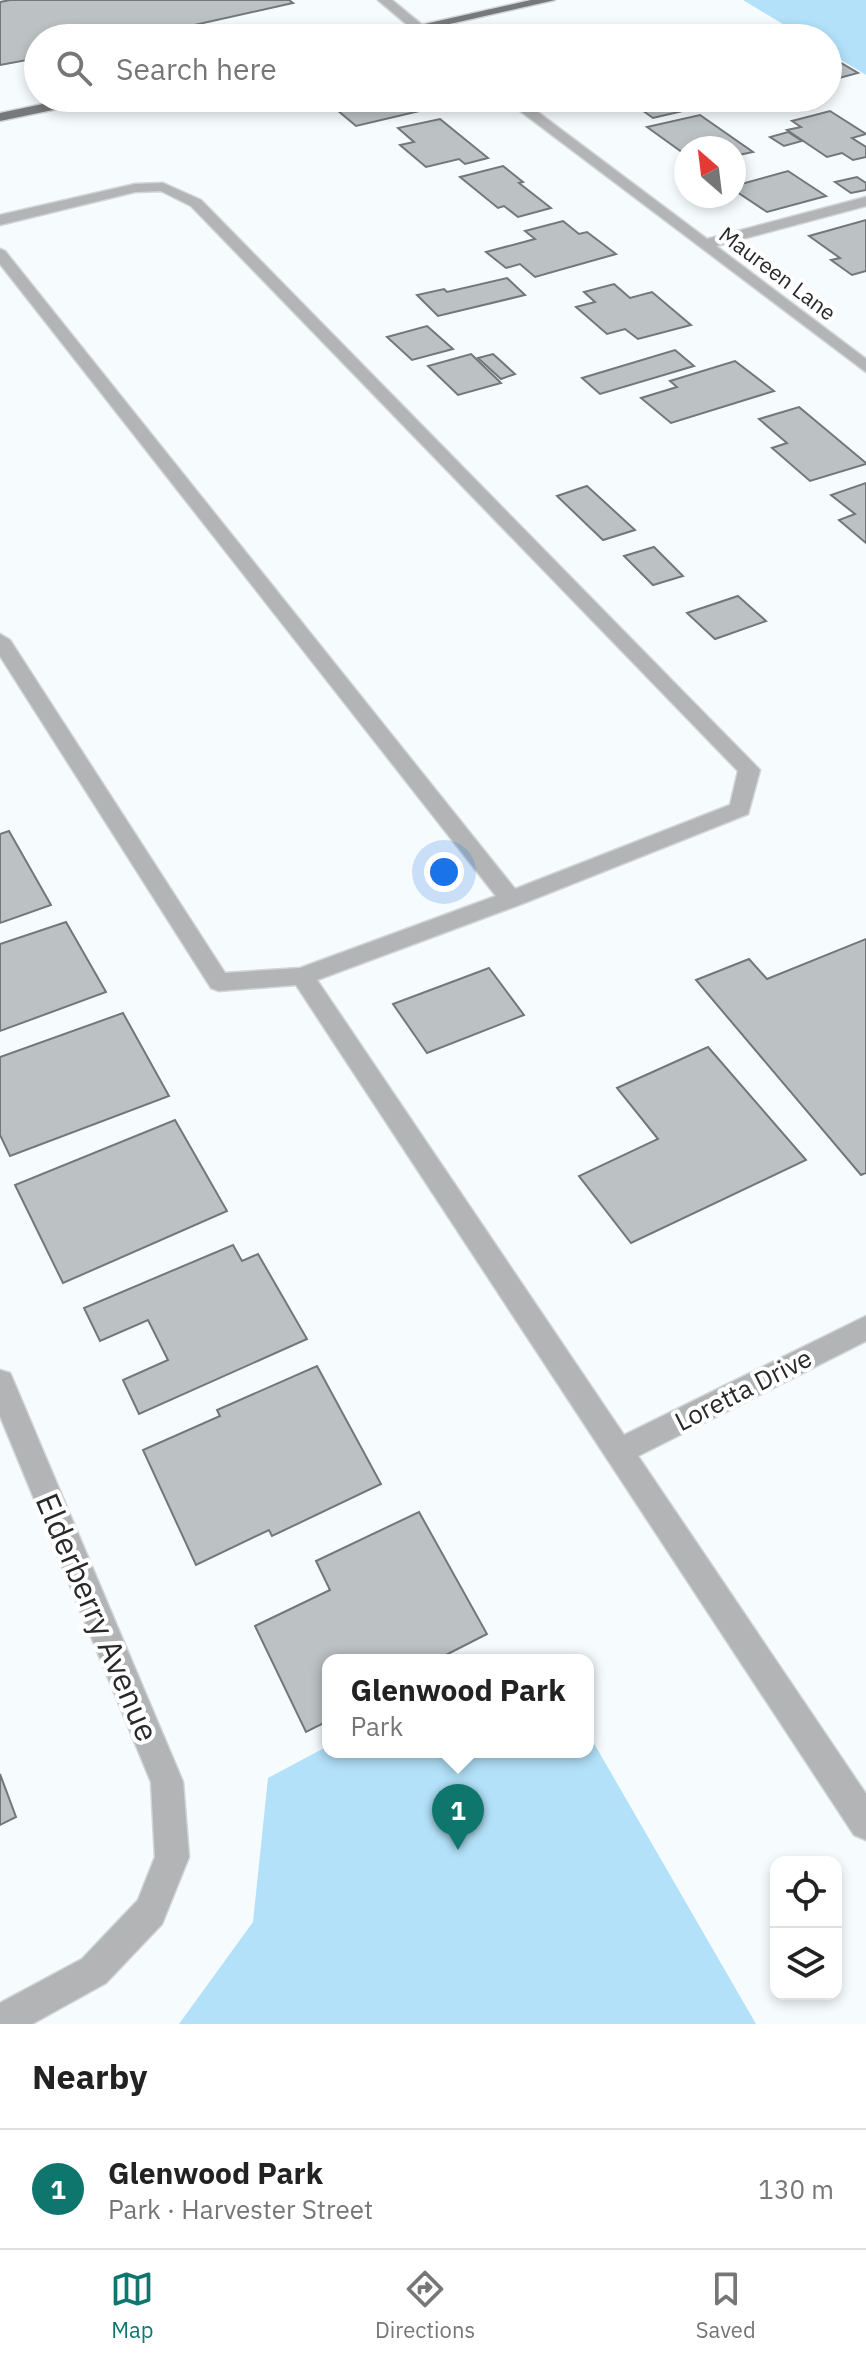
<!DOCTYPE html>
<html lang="en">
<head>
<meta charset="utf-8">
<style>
	body { margin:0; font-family:"IBM Plex Sans",sans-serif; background:#f6f6f6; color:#222 }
	.controls { position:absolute; right:24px; bottom:24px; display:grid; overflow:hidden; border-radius:16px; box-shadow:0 4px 12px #0003 }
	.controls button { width:72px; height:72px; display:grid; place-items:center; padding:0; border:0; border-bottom:2px solid #e0e0e0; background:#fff; color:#222; font:40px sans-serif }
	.compass { position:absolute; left:674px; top:136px; width:72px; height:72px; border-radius:50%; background:#fff; box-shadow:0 4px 12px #0003; rotate:332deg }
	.you { position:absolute; left:444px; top:872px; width:28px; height:28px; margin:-20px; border:6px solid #fff; border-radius:50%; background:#1a73e8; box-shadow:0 0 0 12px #1a73e833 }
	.badge { display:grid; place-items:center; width:52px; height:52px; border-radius:50%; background:#0f766e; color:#fff; font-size:26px; font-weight:700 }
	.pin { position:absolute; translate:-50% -66px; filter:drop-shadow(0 2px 4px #0008) }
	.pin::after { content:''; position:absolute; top:42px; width:28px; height:24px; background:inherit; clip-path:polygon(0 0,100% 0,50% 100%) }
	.popup { position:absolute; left:322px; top:1654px; width:272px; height:104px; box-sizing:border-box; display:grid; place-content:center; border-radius:16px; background:#fff; filter:drop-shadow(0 2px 6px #0005); font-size:26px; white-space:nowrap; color:#767676 }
	.popup b { font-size:30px; color:#222 }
	.popup::after { content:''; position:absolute; left:50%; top:100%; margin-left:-16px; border:16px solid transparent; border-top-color:#fff }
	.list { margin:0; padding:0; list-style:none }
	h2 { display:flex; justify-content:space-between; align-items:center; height:104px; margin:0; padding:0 32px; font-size:34px }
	h2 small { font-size:26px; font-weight:400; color:#767676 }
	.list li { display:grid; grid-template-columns:52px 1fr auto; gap:24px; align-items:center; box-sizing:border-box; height:120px; padding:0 32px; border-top:2px solid #e0e0e0 }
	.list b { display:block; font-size:30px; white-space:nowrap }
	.list p { margin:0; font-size:26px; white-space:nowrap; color:#767676 }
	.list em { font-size:26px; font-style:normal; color:#767676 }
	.icon { flex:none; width:44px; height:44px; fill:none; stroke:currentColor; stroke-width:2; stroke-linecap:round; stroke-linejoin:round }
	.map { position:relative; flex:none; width:866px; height:2024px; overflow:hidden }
	.search { position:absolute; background:#fff; box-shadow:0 4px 12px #0003; left:24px; right:24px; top:24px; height:88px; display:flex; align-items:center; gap:20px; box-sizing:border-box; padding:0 28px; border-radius:44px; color:#767676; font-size:30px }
	.sheet { height:224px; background:#fff }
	nav { display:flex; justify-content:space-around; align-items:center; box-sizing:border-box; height:112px; border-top:2px solid #e0e0e0; background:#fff; font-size:22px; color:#767676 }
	nav a { display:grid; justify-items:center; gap:4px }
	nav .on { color:#0f766e }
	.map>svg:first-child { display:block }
	.green { fill:#b2e1f9 }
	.building { fill:#bcc1c3; stroke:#737779; stroke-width:2 }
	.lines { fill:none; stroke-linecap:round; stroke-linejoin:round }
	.minor-casing { stroke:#d1d5d7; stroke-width:3 }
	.major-casing { stroke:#d1d5d7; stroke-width:3 }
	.minor { fill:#b2b4b5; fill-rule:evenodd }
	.major { fill:#76797b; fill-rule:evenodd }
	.labels { text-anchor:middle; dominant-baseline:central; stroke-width:8; stroke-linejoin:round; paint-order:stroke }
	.far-street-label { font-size:22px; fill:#28292a; stroke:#fff }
	.street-label { font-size:26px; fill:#28292a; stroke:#fff }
	.near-street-label { font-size:32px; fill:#28292a; stroke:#fff }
</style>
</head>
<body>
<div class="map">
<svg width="866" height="2024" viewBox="0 0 866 2024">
	<rect width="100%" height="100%" fill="#f6fbfd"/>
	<g class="green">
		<path d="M 743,0 L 866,0 L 866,75 L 828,52 L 828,38 L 806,38 Z"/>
		<path d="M 588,1733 L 756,2024 L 179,2024 L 253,1922 L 268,1778 L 328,1746 L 328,1752 L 588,1752 Z"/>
	</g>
	<g class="building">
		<path d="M 10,0 L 289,0 L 293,3 L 136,38 L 38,38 L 38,58 L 0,65 L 0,2 Z"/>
		<path d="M 595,27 L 601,30 L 616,27 L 632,38 L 542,38 Z"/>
		<path d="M 831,57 L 858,73 L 828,81 L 828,58 Z"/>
		<path d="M 336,98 L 375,98 L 380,102 L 413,98 L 428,109 L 356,126 L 330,104 L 340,102 Z"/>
		<path d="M 607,98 L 693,98 L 699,102 L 682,106 L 687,110 L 653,118 L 628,100 L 614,103 Z"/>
		<path d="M 830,111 L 866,134 L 852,138 L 866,147 L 866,157 L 853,160 L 842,153 L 827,157 L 787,130 L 801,127 L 792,121 Z"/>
		<path d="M 700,115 L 753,152 L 734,156 L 734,148 L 686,148 L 686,155 L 647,127 Z"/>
		<path d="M 440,119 L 488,158 L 465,164 L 459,159 L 426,167 L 400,145 L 414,142 L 398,128 Z"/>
		<path d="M 788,132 L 802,141 L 784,146 L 770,137 Z"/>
		<path d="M 503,166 L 523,182 L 519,183 L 551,208 L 518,217 L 504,206 L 498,208 L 460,177 Z"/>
		<path d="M 788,171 L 826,196 L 767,212 L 734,190 L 734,186 Z"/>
		<path d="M 857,177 L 866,183 L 866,190 L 851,193 L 835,182 Z"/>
		<path d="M 866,220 L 866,271 L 852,275 L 831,260 L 840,258 L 809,236 Z"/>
		<path d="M 563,221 L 579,234 L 587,232 L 616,254 L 535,277 L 520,264 L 506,268 L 486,252 L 535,239 L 525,231 Z"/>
		<path d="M 507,278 L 525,295 L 438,316 L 417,295 L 444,289 L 447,292 Z"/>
		<path d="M 614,284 L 630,298 L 652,292 L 691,325 L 638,339 L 625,329 L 607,334 L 576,307 L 595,302 L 584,292 Z"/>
		<path d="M 427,326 L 453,349 L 412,360 L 387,337 Z"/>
		<path d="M 675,350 L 694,366 L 600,394 L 582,378 Z"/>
		<path d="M 471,354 L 501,383 L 458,395 L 428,366 Z"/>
		<path d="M 493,354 L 515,374 L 501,379 L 478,358 Z"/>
		<path d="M 735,361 L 774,391 L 671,423 L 641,398 L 677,387 L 670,381 Z"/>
		<path d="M 799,407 L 866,463 L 866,464 L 810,481 L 772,448 L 787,443 L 759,419 Z"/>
		<path d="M 866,483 L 866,543 L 839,520 L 855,514 L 831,495 Z"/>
		<path d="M 587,486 L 635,530 L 603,540 L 557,496 Z"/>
		<path d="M 654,547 L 683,576 L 653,585 L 624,556 Z"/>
		<path d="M 738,596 L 766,621 L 715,639 L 687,613 Z"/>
		<path d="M 9,831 L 51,905 L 0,923 L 0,834 Z"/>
		<path d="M 66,922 L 106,992 L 0,1031 L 0,944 Z"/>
		<path d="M 866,939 L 866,1173 L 861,1175 L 696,980 L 749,959 L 767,979 Z"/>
		<path d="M 489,968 L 524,1015 L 427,1053 L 393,1004 Z"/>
		<path d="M 123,1013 L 169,1096 L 10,1156 L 0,1135 L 0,1057 Z"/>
		<path d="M 708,1047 L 806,1160 L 631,1243 L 579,1176 L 658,1139 L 617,1088 Z"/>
		<path d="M 175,1120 L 227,1211 L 63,1283 L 15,1185 Z"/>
		<path d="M 233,1245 L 242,1261 L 258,1254 L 307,1339 L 139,1414 L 123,1380 L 168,1360 L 148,1320 L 100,1341 L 84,1308 Z"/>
		<path d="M 317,1366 L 381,1484 L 272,1536 L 269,1530 L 196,1565 L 143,1450 L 220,1416 L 217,1410 Z"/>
		<path d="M 419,1512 L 487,1634 L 436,1660 L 328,1660 L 328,1721 L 306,1732 L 255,1626 L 330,1590 L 316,1561 Z"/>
		<path d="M 0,1774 L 16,1817 L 0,1825 Z"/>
	</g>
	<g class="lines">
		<g class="minor-casing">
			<g id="minor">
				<path d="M 378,0 L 392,0 L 438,38 L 423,38 Z"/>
				<path d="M 503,98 L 519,98 L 707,239 L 866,197 L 866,206 L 716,246 L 866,359 L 866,372 Z"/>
				<path d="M 163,183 L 201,200 L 760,770 L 748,814 L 519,905 L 317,980 L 624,1435 L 866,1316 L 866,1341 L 638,1456 L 866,1794 L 866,1840 L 854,1835 L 296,985 L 219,991 L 211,988 L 0,656 L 0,634 L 10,640 L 225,973 L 300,968 L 496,896 L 0,264 L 0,249 L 5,251 L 515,889 L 730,805 L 738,771 L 191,206 L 161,191 L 135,192 L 0,225 L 0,215 L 135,184 Z"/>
				<path d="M 0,1370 L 10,1373 L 14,1382 L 183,1782 L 189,1857 L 162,1924 L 106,1983 L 32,2024 L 0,2024 L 0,2003 L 82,1959 L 138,1900 L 155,1857 L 151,1782 L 0,1416 Z"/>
			</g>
		</g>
		<g class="major-casing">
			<g id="major">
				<path d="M 531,0 L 555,0 L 388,38 L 363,38 Z"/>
				<path d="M 71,98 L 98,98 L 91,102 L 0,121 L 0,113 Z"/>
			</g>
		</g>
		<use href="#minor" class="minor"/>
		<use href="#major" class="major"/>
	</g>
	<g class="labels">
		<g class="far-street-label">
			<text transform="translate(778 273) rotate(37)">Maureen Lane</text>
		</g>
		<g class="street-label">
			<text transform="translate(743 1389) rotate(-27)">Loretta Drive</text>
		</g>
		<g class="near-street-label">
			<text transform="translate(98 1617) rotate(67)">Elderberry Avenue</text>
		</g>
	</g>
</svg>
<div class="controls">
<button><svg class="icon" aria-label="locate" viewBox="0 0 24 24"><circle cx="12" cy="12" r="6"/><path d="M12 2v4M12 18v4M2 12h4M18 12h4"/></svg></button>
<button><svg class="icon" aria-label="layers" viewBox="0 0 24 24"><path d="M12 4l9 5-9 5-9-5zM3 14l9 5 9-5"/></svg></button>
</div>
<svg class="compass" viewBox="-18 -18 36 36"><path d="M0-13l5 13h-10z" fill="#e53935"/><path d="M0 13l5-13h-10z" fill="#767676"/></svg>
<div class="you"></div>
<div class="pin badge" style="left:458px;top:1850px">1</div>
<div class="popup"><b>Glenwood Park</b>Park</div>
<div class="search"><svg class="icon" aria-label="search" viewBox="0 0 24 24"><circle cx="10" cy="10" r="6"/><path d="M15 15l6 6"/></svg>Search here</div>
</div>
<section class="sheet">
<h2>Nearby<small></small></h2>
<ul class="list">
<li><span class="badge">1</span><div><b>Glenwood Park</b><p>Park · Harvester Street</p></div><em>130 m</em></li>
</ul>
</section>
<nav>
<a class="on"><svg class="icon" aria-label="map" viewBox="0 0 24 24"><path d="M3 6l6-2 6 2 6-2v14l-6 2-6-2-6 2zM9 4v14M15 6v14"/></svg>Map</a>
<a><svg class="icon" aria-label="directions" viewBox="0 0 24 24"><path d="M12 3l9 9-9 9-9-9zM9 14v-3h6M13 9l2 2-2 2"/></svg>Directions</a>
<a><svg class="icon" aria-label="saved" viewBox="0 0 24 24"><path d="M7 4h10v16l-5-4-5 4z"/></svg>Saved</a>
</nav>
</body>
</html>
